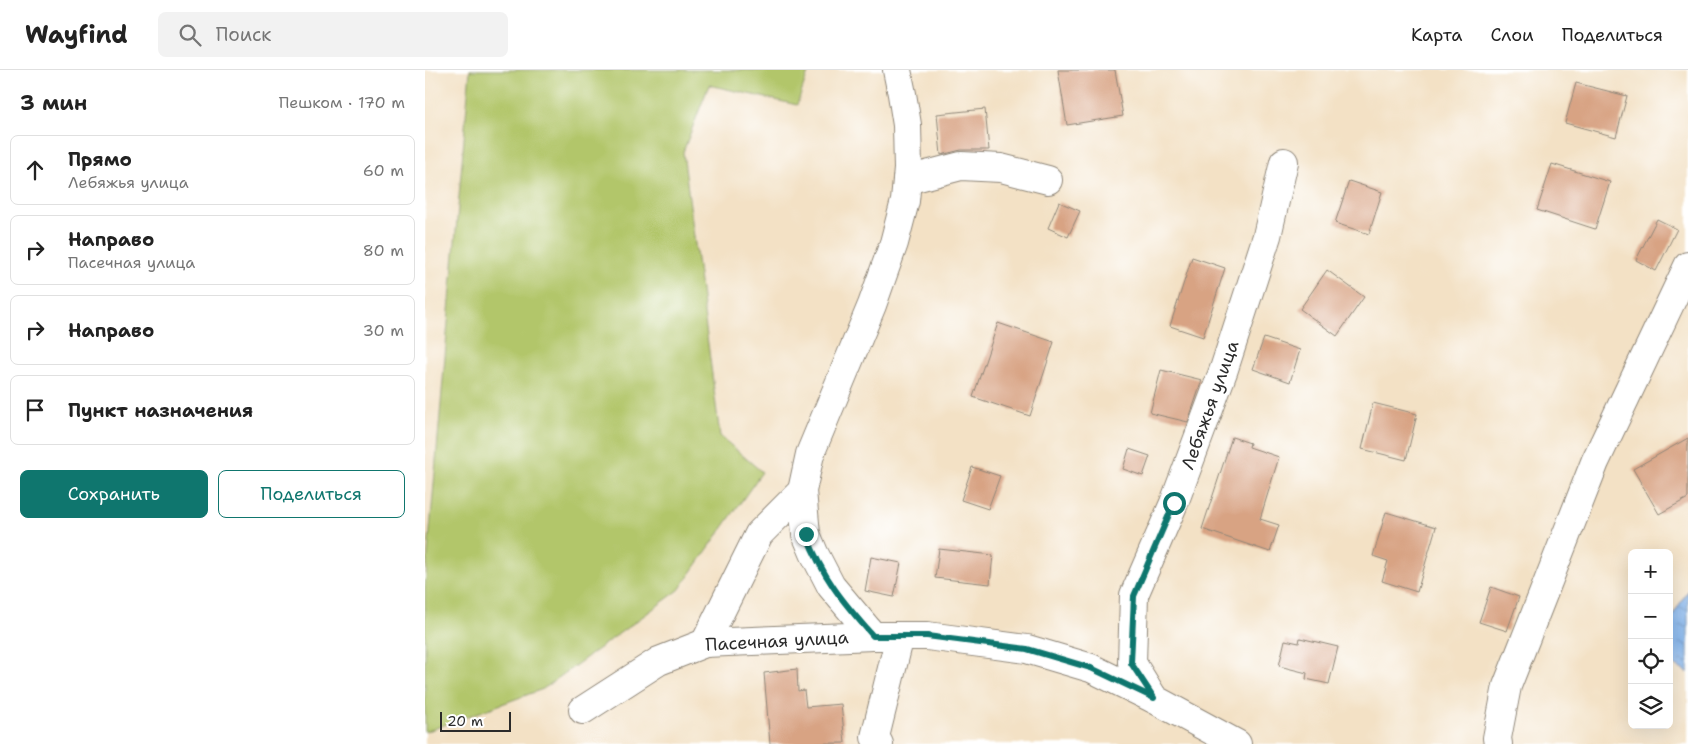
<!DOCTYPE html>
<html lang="ru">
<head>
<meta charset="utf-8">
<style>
	body { margin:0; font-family:"Shantell Sans",sans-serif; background:#f2f2f2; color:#222 }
	.controls { position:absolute; right:15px; bottom:15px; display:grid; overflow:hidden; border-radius:8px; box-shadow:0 5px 20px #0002 }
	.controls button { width:45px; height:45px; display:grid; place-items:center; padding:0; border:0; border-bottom:1px solid #e0e0e0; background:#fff; color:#222; font:25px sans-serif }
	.scale { position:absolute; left:15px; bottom:12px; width:71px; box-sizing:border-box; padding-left:5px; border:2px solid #2b2b2b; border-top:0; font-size:14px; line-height:18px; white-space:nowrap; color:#2b2b2b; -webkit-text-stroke:4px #fff; paint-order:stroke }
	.stop { position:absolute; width:15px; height:15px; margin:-11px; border:4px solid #0f766e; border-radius:50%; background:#fff }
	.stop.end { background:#0f766e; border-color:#fff; box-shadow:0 1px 5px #0008 }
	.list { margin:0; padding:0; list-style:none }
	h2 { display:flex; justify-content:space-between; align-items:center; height:65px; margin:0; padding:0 20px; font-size:21px }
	h2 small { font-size:16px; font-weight:400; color:#767676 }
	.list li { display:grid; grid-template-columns:32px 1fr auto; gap:15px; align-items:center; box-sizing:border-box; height:70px; margin:0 10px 10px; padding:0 10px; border:1px solid #e0e0e0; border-radius:8px }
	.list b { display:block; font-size:19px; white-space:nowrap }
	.list p { margin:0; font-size:16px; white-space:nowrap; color:#767676 }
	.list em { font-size:16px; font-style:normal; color:#767676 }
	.actions { display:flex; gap:10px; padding:15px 20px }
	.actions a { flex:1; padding:11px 0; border:1px solid #0f766e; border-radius:8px; text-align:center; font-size:18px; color:#0f766e }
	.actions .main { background:#0f766e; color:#fff }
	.icon { flex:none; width:28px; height:28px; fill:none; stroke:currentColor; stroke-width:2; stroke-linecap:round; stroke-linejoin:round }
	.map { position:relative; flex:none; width:1263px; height:674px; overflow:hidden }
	header { display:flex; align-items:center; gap:30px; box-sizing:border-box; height:70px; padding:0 25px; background:#fff; border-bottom:1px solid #e0e0e0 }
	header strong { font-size:24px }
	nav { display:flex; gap:28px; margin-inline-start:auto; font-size:18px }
	.search { width:350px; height:45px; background:#f2f2f2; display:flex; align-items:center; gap:12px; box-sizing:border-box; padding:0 18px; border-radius:8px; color:#767676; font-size:19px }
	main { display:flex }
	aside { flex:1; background:#fff }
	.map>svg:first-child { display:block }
	.green { fill:#b2c66b; stroke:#6e784b }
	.water { fill:url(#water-ripples); stroke:#546e8a }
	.building { fill:#d8a383 }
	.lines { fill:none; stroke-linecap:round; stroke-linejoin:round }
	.minor-casing { stroke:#8f8678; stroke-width:30 }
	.minor { stroke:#fff; stroke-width:28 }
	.route { stroke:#0f766e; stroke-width:6 }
	.labels { text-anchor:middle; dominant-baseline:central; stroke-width:5; stroke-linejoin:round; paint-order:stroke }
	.street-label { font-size:18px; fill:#2b2b2b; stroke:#fff }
</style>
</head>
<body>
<header>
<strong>Wayfind</strong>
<div class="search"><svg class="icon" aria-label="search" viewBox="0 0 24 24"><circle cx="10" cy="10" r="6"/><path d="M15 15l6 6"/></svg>Поиск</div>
<nav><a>Карта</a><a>Слои</a><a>Поделиться</a></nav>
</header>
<main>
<aside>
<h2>3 мин<small>Пешком · 170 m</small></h2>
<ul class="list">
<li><svg class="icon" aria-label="ahead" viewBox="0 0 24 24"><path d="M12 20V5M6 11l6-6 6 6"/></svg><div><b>Прямо</b><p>Лебяжья улица</p></div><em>60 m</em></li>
<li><svg class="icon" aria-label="right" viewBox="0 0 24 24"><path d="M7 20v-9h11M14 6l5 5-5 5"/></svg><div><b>Направо</b><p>Пасечная улица</p></div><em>80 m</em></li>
<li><svg class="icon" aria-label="right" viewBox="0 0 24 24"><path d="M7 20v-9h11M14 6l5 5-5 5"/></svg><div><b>Направо</b></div><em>30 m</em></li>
<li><svg class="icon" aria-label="arrive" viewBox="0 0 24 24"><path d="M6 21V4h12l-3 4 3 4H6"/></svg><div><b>Пункт назначения</b></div></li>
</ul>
<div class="actions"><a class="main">Сохранить</a><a>Поделиться</a></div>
</aside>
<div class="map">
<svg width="1263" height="674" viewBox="0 0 1263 674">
	<defs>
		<pattern id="water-ripples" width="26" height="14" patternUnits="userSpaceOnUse" patternTransform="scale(1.25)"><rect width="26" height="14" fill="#7eb0ea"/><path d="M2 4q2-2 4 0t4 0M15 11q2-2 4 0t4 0" fill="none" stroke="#678fbe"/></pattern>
	</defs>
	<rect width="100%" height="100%" fill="#fff"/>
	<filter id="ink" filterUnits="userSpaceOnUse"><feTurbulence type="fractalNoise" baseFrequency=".02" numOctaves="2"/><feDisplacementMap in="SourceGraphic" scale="10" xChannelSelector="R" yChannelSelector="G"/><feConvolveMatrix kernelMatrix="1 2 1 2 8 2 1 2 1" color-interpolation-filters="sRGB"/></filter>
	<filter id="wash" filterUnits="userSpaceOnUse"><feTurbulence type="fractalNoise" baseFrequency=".0096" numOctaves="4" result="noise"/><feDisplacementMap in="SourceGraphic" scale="20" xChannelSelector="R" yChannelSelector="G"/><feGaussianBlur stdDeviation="1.12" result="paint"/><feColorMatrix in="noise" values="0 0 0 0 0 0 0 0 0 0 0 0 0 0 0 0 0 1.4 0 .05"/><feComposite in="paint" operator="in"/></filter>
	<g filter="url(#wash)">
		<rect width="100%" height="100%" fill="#f3e1c5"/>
		<path class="green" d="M 45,0 L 384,0 L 372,35 L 284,15 L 258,82 L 295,366 L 337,402 L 254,520 L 118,619 L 0,662 L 0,517 Z"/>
		<path class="water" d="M 1263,520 L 1263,603 L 1244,592 L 1244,552 Z"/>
		<g id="blocks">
			<g class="building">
				<path d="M 633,0 L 690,0 L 698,46 L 642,55 Z"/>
				<path d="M 1151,13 L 1202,26 L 1191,67 L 1140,53 Z"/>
				<path d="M 560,39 L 564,80 L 536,80 L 516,85 L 512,44 Z"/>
				<path d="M 1127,94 L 1185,112 L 1170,159 L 1112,140 Z"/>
				<path d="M 924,111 L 957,122 L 944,164 L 910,153 Z"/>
				<path d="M 634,132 L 655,141 L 643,167 L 623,158 Z"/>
				<path d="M 1232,149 L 1252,159 L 1231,201 L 1211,190 Z"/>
				<path d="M 767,187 L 800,198 L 778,267 L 745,256 Z"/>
				<path d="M 902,200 L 939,227 L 912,266 L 875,239 Z"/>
				<path d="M 573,253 L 629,272 L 605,346 L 548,327 Z"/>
				<path d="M 839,268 L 875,280 L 865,312 L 828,299 Z"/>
				<path d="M 736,300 L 777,310 L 763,352 L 725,343 Z"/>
				<path d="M 948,333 L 992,344 L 981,390 L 937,379 Z"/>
				<path d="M 807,367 L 825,373 L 824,377 L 854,387 L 835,449 L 854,455 L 845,482 L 777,459 Z"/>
				<path d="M 1263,368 L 1263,428 L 1234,444 L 1208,399 Z"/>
				<path d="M 704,379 L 725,386 L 718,406 L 698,399 Z"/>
				<path d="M 547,397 L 575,406 L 563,439 L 536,430 Z"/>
				<path d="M 961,442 L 1011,457 L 992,522 L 957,511 L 963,491 L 948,486 Z"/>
				<path d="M 514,479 L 568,485 L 565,514 L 510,508 Z"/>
				<path d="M 446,487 L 476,493 L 469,527 L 440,521 Z"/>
				<path d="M 1066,517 L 1094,527 L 1082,561 L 1054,552 Z"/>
				<path d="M 875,568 L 913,577 L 904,614 L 881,609 L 882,603 L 854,596 L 860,570 L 874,573 Z"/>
				<path d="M 372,599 L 373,621 L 379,620 L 381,637 L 416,634 L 420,673 L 345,674 L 339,603 Z"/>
			</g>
		</g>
	</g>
	<g filter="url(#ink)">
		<use href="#blocks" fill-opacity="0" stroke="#8f8678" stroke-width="1"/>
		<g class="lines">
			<g class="minor-casing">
				<g id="minor">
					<path d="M 482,110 L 536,96 L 576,98 L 623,110"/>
					<path d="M 448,566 L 406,516 L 389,483 L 381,464 L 377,421 L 385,384 L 447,235 L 469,173 L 480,131 L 483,99 L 482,55 L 477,24 L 472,0"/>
					<path d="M 280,573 L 334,464 L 377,421"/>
					<path d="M 729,629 L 707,593 L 709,525 L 749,433 L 799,299 L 842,166 L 859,92"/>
					<path d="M 158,640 L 234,591 L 280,573 L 448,566 L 502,566 L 602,579 L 666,598 L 729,629 L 812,674"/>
					<path d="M 454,674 L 450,667 L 475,566"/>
					<path d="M 1073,674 L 1072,668 L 1082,616 L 1170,392 L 1263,196"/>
				</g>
			</g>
			<use href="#minor" class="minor"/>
		</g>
	</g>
	<g class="lines" filter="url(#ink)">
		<path class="route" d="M 381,464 C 398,508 417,531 448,566 L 502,566 L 602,579 L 666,598 L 729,628 L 706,593 L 709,526 L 749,433"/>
	</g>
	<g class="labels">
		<g class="street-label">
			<text transform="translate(785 335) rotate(-70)">Лебяжья улица</text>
			<text transform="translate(352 571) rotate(-3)">Пасечная улица</text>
		</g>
	</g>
</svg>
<div class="controls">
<button>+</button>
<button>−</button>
<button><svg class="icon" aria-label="locate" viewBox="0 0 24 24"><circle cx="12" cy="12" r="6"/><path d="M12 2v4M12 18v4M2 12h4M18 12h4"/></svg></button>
<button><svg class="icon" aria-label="layers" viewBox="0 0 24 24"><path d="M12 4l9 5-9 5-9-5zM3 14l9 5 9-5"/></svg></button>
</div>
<div class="scale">20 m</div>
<div class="stop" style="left:749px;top:433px"></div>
<div class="stop end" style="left:381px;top:464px"></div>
</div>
</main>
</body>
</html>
